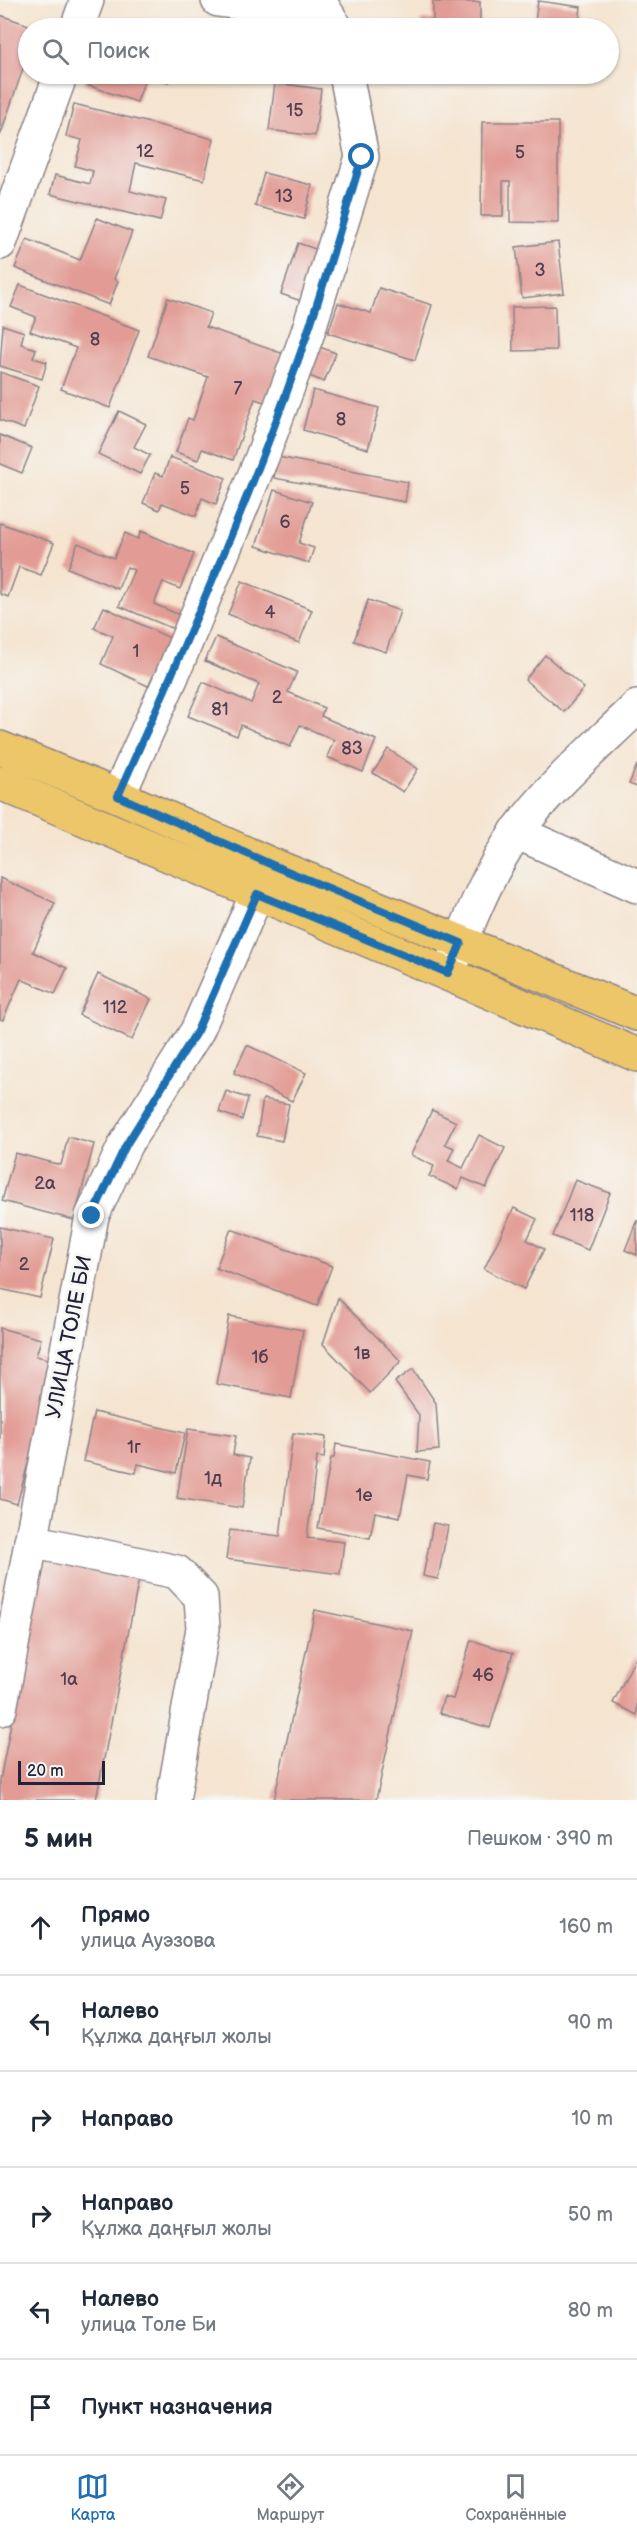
<!DOCTYPE html>
<html lang="ru">
<head>
<meta charset="utf-8">
<style>
	body { margin:0; font-family:"Balsamiq Sans",sans-serif; background:#f6f6f7; color:#1f2937 }
	.scale { position:absolute; left:18px; bottom:15px; width:87px; box-sizing:border-box; padding-left:6px; border:3px solid #22223b; border-top:0; font-size:16px; line-height:21px; white-space:nowrap; color:#22223b; -webkit-text-stroke:4px #f6f6f2; paint-order:stroke }
	.stop { position:absolute; width:18px; height:18px; margin:-14px; border:4px solid #1f6fb2; border-radius:50%; background:#fff }
	.stop.end { background:#1f6fb2; border-color:#fff; box-shadow:0 2px 6px #0008 }
	.list { margin:0; padding:0; list-style:none }
	h2 { display:flex; justify-content:space-between; align-items:center; height:78px; margin:0; padding:0 24px; font-size:26px }
	h2 small { font-size:20px; font-weight:400; color:#747a83 }
	.list li { display:grid; grid-template-columns:39px 1fr auto; gap:18px; align-items:center; box-sizing:border-box; height:96px; padding:0 24px; border-top:2px solid #e0e1e3 }
	.list b { display:block; font-size:22px; white-space:nowrap }
	.list p { margin:0; font-size:20px; white-space:nowrap; color:#747a83 }
	.list em { font-size:20px; font-style:normal; color:#747a83 }
	.icon { flex:none; width:33px; height:33px; fill:none; stroke:currentColor; stroke-width:2; stroke-linecap:round; stroke-linejoin:round }
	.map { position:relative; flex:none; width:637px; height:1800px; overflow:hidden }
	.search { position:absolute; background:#fff; box-shadow:0 2px 4px #0004; left:18px; right:18px; top:18px; height:66px; display:flex; align-items:center; gap:15px; box-sizing:border-box; padding:0 21px; border-radius:33px; color:#747a83; font-size:22px }
	.sheet { height:654px; background:#fff }
	nav { display:flex; justify-content:space-around; align-items:center; box-sizing:border-box; height:84px; border-top:2px solid #e0e1e3; background:#fff; font-size:16px; color:#747a83 }
	nav a { display:grid; justify-items:center; gap:3px }
	nav .on { color:#1f6fb2 }
	.map>svg:first-child { display:block }
	.building { fill:#e29c95 }
	.lines { fill:none; stroke-linecap:round; stroke-linejoin:round }
	.minor-casing { stroke:#8c8386; stroke-width:36 }
	.major-casing { stroke:#8c8386; stroke-width:36 }
	.minor { stroke:#fff; stroke-width:33 }
	.major { stroke:#ecc669; stroke-width:33 }
	.route { stroke:#1f6fb2; stroke-width:8 }
	.labels { text-anchor:middle; dominant-baseline:central; stroke-width:6; stroke-linejoin:round; paint-order:stroke }
	.number-label { font-size:18px; fill:#524052 }
	.street-label { font-size:21px; fill:#22223b; stroke:#f6f6f2 }
</style>
</head>
<body>
<div class="map">
<svg width="637" height="1800" viewBox="0 0 637 1800">
	<rect width="100%" height="100%" fill="#f6f6f2"/>
	<filter id="ink" filterUnits="userSpaceOnUse"><feTurbulence type="fractalNoise" baseFrequency=".0167" numOctaves="2"/><feDisplacementMap in="SourceGraphic" scale="12" xChannelSelector="R" yChannelSelector="G"/><feConvolveMatrix kernelMatrix="1 2 1 2 8 2 1 2 1" color-interpolation-filters="sRGB"/></filter>
	<filter id="wash" filterUnits="userSpaceOnUse"><feTurbulence type="fractalNoise" baseFrequency=".008" numOctaves="4" result="noise"/><feDisplacementMap in="SourceGraphic" scale="24" xChannelSelector="R" yChannelSelector="G"/><feGaussianBlur stdDeviation="1.35" result="paint"/><feColorMatrix in="noise" values="0 0 0 0 0 0 0 0 0 0 0 0 0 0 0 0 0 1.4 0 .05"/><feComposite in="paint" operator="in"/></filter>
	<g filter="url(#wash)">
		<rect width="100%" height="100%" fill="#f5e4d0"/>
		<g id="blocks">
			<g class="building">
				<path d="M 538,1 L 581,7 L 578,28 L 534,28 Z"/>
				<path d="M 433,2 L 480,2 L 480,28 L 422,28 L 421,20 L 433,20 Z"/>
				<path d="M 0,15 L 37,28 L 28,28 L 28,54 L 0,136 Z"/>
				<path d="M 241,18 L 263,22 L 261,28 L 239,28 Z"/>
				<path d="M 88,74 L 171,74 L 168,82 L 147,74 L 137,102 L 84,84 Z"/>
				<rect x="433" y="74" width="22" height="3"/>
				<path d="M 275,83 L 321,89 L 315,136 L 269,130 Z"/>
				<path d="M 74,104 L 214,139 L 204,180 L 136,163 L 130,191 L 166,200 L 160,221 L 50,194 L 55,175 L 90,184 L 93,171 L 75,166 L 82,140 L 66,136 Z"/>
				<path d="M 482,122 L 558,122 L 558,223 L 510,222 L 510,181 L 503,181 L 503,216 L 481,216 Z"/>
				<path d="M 264,173 L 312,185 L 304,219 L 255,206 Z"/>
				<path d="M 97,218 L 132,232 L 114,279 L 118,281 L 109,305 L 15,268 L 27,239 L 80,260 Z"/>
				<path d="M 558,242 L 564,293 L 522,298 L 516,247 Z"/>
				<path d="M 298,243 L 321,251 L 304,302 L 281,294 Z"/>
				<path d="M 20,285 L 139,330 L 110,408 L 61,389 L 76,348 L 30,331 L 36,317 L 11,307 Z"/>
				<path d="M 379,288 L 432,305 L 415,360 L 328,333 L 338,303 L 371,313 Z"/>
				<path d="M 168,298 L 211,313 L 206,327 L 284,354 L 267,403 L 255,399 L 233,460 L 202,449 L 198,460 L 176,452 L 188,418 L 193,420 L 208,377 L 148,356 Z"/>
				<path d="M 555,306 L 556,350 L 513,351 L 512,307 Z"/>
				<path d="M 3,325 L 24,332 L 21,344 L 36,349 L 33,358 L 47,362 L 42,379 L 0,366 Z"/>
				<path d="M 317,346 L 336,353 L 324,382 L 305,374 Z"/>
				<path d="M 0,372 L 39,386 L 24,429 L 0,420 Z"/>
				<path d="M 313,390 L 379,408 L 368,449 L 303,430 Z"/>
				<path d="M 119,411 L 146,424 L 134,447 L 150,455 L 140,474 L 98,454 Z"/>
				<path d="M 0,435 L 32,448 L 22,473 L 0,464 Z"/>
				<path d="M 170,457 L 226,478 L 216,504 L 202,498 L 196,516 L 162,503 L 159,510 L 143,503 L 155,473 L 163,476 Z"/>
				<path d="M 278,457 L 408,482 L 405,502 L 274,478 Z"/>
				<path d="M 274,490 L 312,502 L 299,543 L 314,548 L 309,563 L 256,546 Z"/>
				<path d="M 0,523 L 54,543 L 41,575 L 19,567 L 8,597 L 0,594 Z"/>
				<path d="M 141,531 L 194,554 L 180,589 L 163,582 L 154,604 L 182,616 L 176,630 L 119,606 L 134,570 L 127,567 L 118,589 L 68,568 L 78,543 L 114,558 L 125,533 L 138,539 Z"/>
				<path d="M 242,581 L 312,610 L 299,643 L 228,614 Z"/>
				<path d="M 368,600 L 400,611 L 386,652 L 354,641 Z"/>
				<path d="M 104,607 L 172,639 L 150,687 L 101,664 L 113,636 L 94,628 Z"/>
				<path d="M 216,637 L 297,672 L 288,692 L 324,708 L 321,716 L 376,740 L 363,772 L 327,757 L 334,740 L 300,725 L 290,747 L 241,725 L 237,736 L 188,716 L 203,682 L 251,703 L 259,684 L 205,661 Z"/>
				<path d="M 545,655 L 584,688 L 564,712 L 525,680 Z"/>
				<path d="M 388,749 L 418,769 L 403,792 L 373,773 Z"/>
				<path d="M 637,765 L 637,787 L 629,784 Z"/>
				<path d="M 0,878 L 55,903 L 33,952 L 67,968 L 55,994 L 21,979 L 3,1020 L 0,1019 Z"/>
				<path d="M 98,974 L 151,999 L 132,1040 L 79,1015 Z"/>
				<path d="M 247,1045 L 306,1073 L 292,1101 L 234,1073 Z"/>
				<path d="M 226,1091 L 248,1098 L 242,1120 L 219,1112 Z"/>
				<path d="M 263,1099 L 289,1104 L 282,1141 L 257,1136 Z"/>
				<path d="M 432,1110 L 456,1122 L 445,1144 L 454,1148 L 448,1161 L 463,1168 L 479,1135 L 505,1148 L 486,1188 L 463,1178 L 458,1189 L 429,1176 L 434,1166 L 411,1155 Z"/>
				<path d="M 68,1137 L 94,1144 L 74,1220 L 2,1201 L 15,1153 L 61,1165 Z"/>
				<path d="M 575,1180 L 610,1193 L 588,1250 L 553,1236 Z"/>
				<path d="M 514,1208 L 537,1219 L 527,1240 L 544,1249 L 524,1289 L 484,1269 Z"/>
				<path d="M 637,1220 L 637,1255 L 625,1250 Z"/>
				<path d="M 0,1227 L 54,1239 L 40,1298 L 0,1289 Z"/>
				<path d="M 231,1229 L 332,1266 L 317,1306 L 216,1268 Z"/>
				<path d="M 338,1298 L 401,1361 L 370,1393 L 323,1344 Z"/>
				<path d="M 229,1316 L 303,1330 L 291,1398 L 216,1384 Z"/>
				<path d="M 0,1328 L 41,1339 L 36,1356 L 56,1361 L 17,1504 L 0,1499 Z"/>
				<path d="M 413,1369 L 436,1403 L 439,1450 L 417,1452 L 419,1415 L 395,1382 Z"/>
				<path d="M 94,1412 L 185,1433 L 176,1473 L 138,1464 L 136,1473 L 83,1461 Z"/>
				<path d="M 188,1429 L 236,1436 L 233,1455 L 250,1458 L 242,1508 L 177,1498 Z"/>
				<path d="M 293,1433 L 326,1437 L 324,1458 L 317,1457 L 307,1538 L 344,1542 L 340,1574 L 226,1559 L 230,1530 L 280,1536 Z"/>
				<path d="M 336,1444 L 430,1462 L 427,1479 L 408,1475 L 400,1517 L 375,1512 L 370,1538 L 318,1528 L 331,1458 L 334,1458 Z"/>
				<path d="M 433,1523 L 448,1526 L 438,1579 L 423,1576 Z"/>
				<path d="M 43,1559 L 139,1578 L 96,1800 L 0,1800 L 0,1780 Z"/>
				<path d="M 315,1610 L 413,1631 L 376,1800 L 274,1800 Z"/>
				<path d="M 471,1640 L 513,1653 L 490,1728 L 439,1713 L 444,1697 L 453,1699 Z"/>
				<path d="M 637,1655 L 637,1715 L 613,1703 Z"/>
			</g>
		</g>
	</g>
	<g filter="url(#ink)">
		<use href="#blocks" fill-opacity="0" stroke="#8c8386" stroke-width="1.5"/>
		<g class="lines">
			<g class="minor-casing">
				<g id="minor">
					<path d="M 218,0 L 263,6 L 319,1"/>
					<path d="M 319,1 L 336,28"/>
					<path d="M 77,28 L 87,0"/>
					<path d="M 0,243 L 61,74"/>
					<path d="M 118,796 L 172,676 L 262,457 L 307,335 L 362,157 L 346,74"/>
					<path d="M 516,832 L 637,886"/>
					<path d="M 448,973 C 468,926 486,875 516,833 C 550,786 596,747 637,707"/>
					<path d="M 31,1541 L 177,1572 L 201,1597 L 203,1628 L 173,1800"/>
					<path d="M 0,1709 L 92,1216 L 125,1145 L 197,1031 L 257,894"/>
				</g>
			</g>
			<g class="major-casing">
				<g id="major">
					<path d="M 0,748 L 118,796 L 270,864 L 637,1014"/>
					<path d="M 0,783 L 637,1055"/>
				</g>
			</g>
			<use href="#minor" class="minor"/>
			<use href="#major" class="major"/>
		</g>
	</g>
	<g class="lines" filter="url(#ink)">
		<path class="route" d="M 92,1216 L 126,1145 L 197,1031 L 257,894 L 448,973 L 461,943 L 270,864 L 118,796 C 185,644 254,492 307,334 C 327,276 344,216 362,157"/>
	</g>
	<g class="labels">
		<g class="number-label">
			<text x="295" y="110">15</text>
			<text x="145" y="151">12</text>
			<text x="520" y="152">5</text>
			<text x="284" y="196">13</text>
			<text x="540" y="270">3</text>
			<text x="95" y="339">8</text>
			<text x="238" y="388">7</text>
			<text x="341" y="419">8</text>
			<text x="185" y="488">5</text>
			<text x="285" y="522">6</text>
			<text x="270" y="612">4</text>
			<text x="136" y="651">1</text>
			<text x="277" y="697">2</text>
			<text x="220" y="709">81</text>
			<text x="352" y="748">83</text>
			<text x="115" y="1007">112</text>
			<text x="45" y="1183">2а</text>
			<text x="582" y="1215">118</text>
			<text x="24" y="1264">2</text>
			<text x="362" y="1353">1в</text>
			<text x="260" y="1357">1б</text>
			<text x="134" y="1447">1г</text>
			<text x="213" y="1478">1д</text>
			<text x="364" y="1495">1е</text>
			<text x="483" y="1675">46</text>
			<text x="69" y="1679">1а</text>
		</g>
		<g class="street-label">
			<text transform="translate(69 1337) rotate(-79)">УЛИЦА ТОЛЕ БИ</text>
		</g>
	</g>
</svg>
<div class="scale">20 m</div>
<div class="stop" style="left:362px;top:157px"></div>
<div class="stop end" style="left:92px;top:1216px"></div>
<div class="search"><svg class="icon" aria-label="search" viewBox="0 0 24 24"><circle cx="10" cy="10" r="6"/><path d="M15 15l6 6"/></svg>Поиск</div>
</div>
<section class="sheet">
<h2>5 мин<small>Пешком · 390 m</small></h2>
<ul class="list">
<li><svg class="icon" aria-label="ahead" viewBox="0 0 24 24"><path d="M12 20V5M6 11l6-6 6 6"/></svg><div><b>Прямо</b><p>улица Ауэзова</p></div><em>160 m</em></li>
<li><svg class="icon" aria-label="left" viewBox="0 0 24 24"><path d="M17 20v-9H6M10 6l-5 5 5 5"/></svg><div><b>Налево</b><p>Құлжа даңғыл жолы</p></div><em>90 m</em></li>
<li><svg class="icon" aria-label="right" viewBox="0 0 24 24"><path d="M7 20v-9h11M14 6l5 5-5 5"/></svg><div><b>Направо</b></div><em>10 m</em></li>
<li><svg class="icon" aria-label="right" viewBox="0 0 24 24"><path d="M7 20v-9h11M14 6l5 5-5 5"/></svg><div><b>Направо</b><p>Құлжа даңғыл жолы</p></div><em>50 m</em></li>
<li><svg class="icon" aria-label="left" viewBox="0 0 24 24"><path d="M17 20v-9H6M10 6l-5 5 5 5"/></svg><div><b>Налево</b><p>улица Толе Би</p></div><em>80 m</em></li>
<li><svg class="icon" aria-label="arrive" viewBox="0 0 24 24"><path d="M6 21V4h12l-3 4 3 4H6"/></svg><div><b>Пункт назначения</b></div></li>
</ul>
</section>
<nav>
<a class="on"><svg class="icon" aria-label="map" viewBox="0 0 24 24"><path d="M3 6l6-2 6 2 6-2v14l-6 2-6-2-6 2zM9 4v14M15 6v14"/></svg>Карта</a>
<a><svg class="icon" aria-label="directions" viewBox="0 0 24 24"><path d="M12 3l9 9-9 9-9-9zM9 14v-3h6M13 9l2 2-2 2"/></svg>Маршрут</a>
<a><svg class="icon" aria-label="saved" viewBox="0 0 24 24"><path d="M7 4h10v16l-5-4-5 4z"/></svg>Сохранённые</a>
</nav>
</body>
</html>
